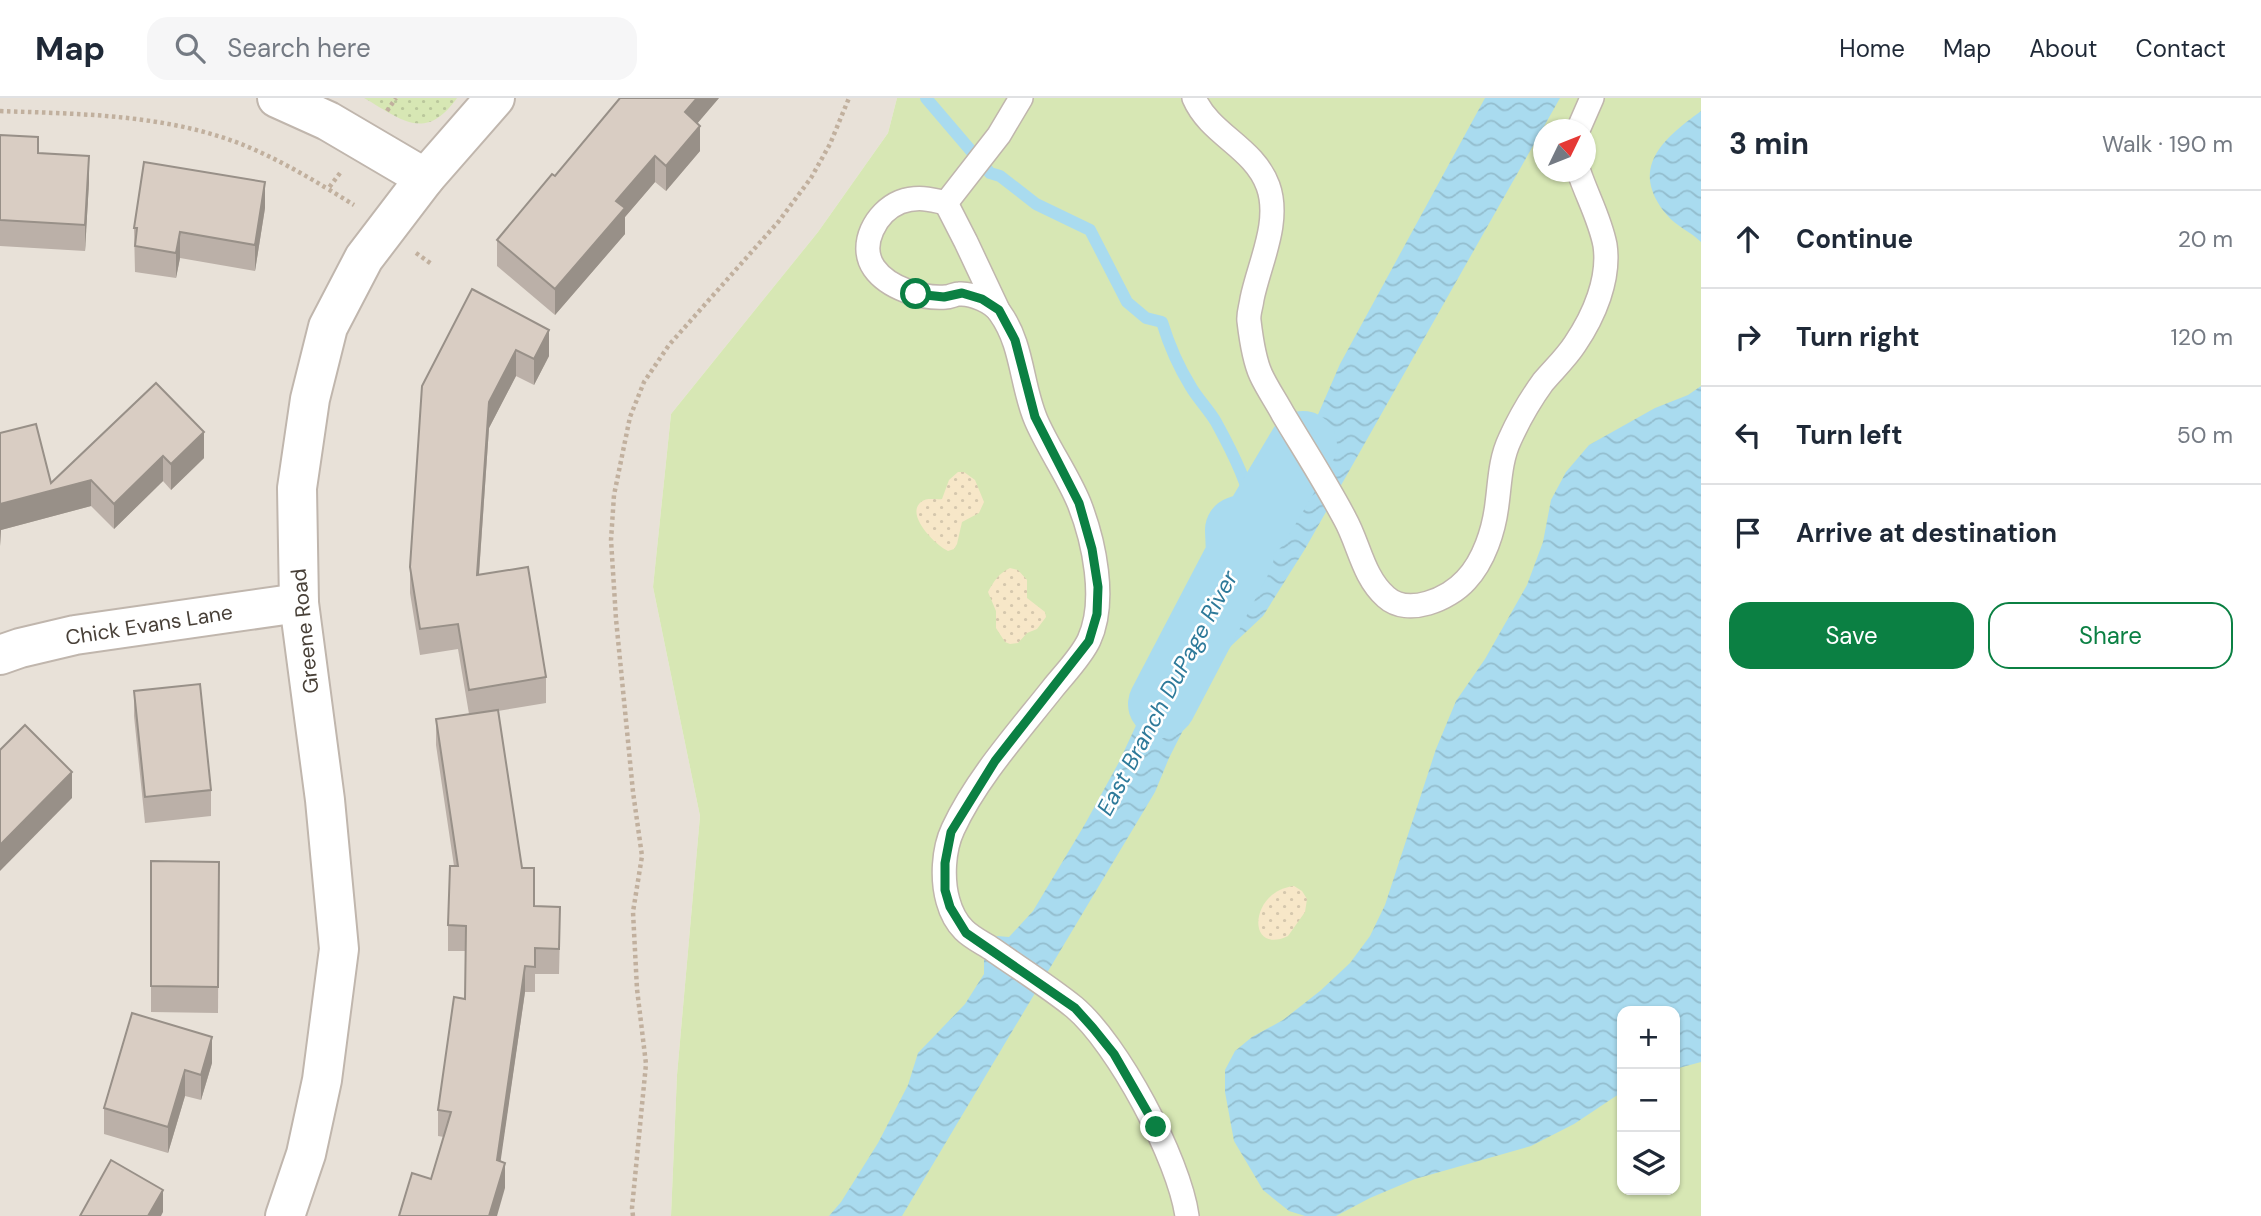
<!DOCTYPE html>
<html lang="en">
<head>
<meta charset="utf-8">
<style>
	body { margin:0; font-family:"DM Sans",sans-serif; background:#f6f6f7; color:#1f2937 }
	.controls { position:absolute; right:21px; bottom:21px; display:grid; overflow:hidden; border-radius:14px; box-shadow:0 2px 5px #0004 }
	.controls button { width:63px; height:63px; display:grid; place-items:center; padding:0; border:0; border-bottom:2px solid #e0e1e3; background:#fff; color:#1f2937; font:35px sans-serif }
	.compass { position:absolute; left:1533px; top:21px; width:63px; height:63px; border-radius:50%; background:#fff; box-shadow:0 2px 5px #0004; rotate:47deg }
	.stop { position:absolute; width:21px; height:21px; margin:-16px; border:5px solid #0b8043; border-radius:50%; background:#fff }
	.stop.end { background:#0b8043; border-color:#fff; box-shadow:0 2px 7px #0008 }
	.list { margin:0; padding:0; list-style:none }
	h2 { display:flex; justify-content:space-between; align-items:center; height:91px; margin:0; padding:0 28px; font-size:30px }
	h2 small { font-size:23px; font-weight:400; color:#747a83 }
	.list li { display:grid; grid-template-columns:46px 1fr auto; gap:21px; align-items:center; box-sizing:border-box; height:98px; padding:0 28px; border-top:2px solid #e0e1e3 }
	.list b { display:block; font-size:26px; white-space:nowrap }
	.list em { font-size:23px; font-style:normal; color:#747a83 }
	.actions { display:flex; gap:14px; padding:21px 28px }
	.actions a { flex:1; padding:16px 0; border:2px solid #0b8043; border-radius:21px; text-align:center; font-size:24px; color:#0b8043 }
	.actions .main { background:#0b8043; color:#fff }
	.icon { flex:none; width:38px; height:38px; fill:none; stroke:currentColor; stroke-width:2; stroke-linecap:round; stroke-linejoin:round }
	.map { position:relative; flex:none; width:1701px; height:1118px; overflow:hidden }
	header { display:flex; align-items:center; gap:42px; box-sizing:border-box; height:98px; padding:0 35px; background:#fff; border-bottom:2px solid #e0e1e3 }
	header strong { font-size:33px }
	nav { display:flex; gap:38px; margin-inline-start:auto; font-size:24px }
	.search { width:490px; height:63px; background:#f6f6f7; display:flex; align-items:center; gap:18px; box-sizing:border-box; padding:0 24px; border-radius:21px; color:#747a83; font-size:26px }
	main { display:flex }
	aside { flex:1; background:#fff }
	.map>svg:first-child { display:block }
	.residential { fill:#e8e1d8 }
	.grass { fill:#d7e7b4; fill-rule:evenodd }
	.sand { fill:url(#sand-dots) }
	.park { fill:url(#park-dots) }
	.water { fill:url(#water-waves) }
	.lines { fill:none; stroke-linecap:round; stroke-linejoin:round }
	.stream { stroke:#a9dbef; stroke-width:12 }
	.river { stroke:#a9dbef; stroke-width:68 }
	.lane-casing { stroke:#c0b6ad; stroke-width:26 }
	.street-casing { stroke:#c0b6ad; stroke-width:42 }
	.path { stroke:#c1b09e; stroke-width:4.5; stroke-dasharray:3.5 3.5; stroke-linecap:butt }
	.lane { stroke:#fff; stroke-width:23 }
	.street { stroke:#fff; stroke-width:38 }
	.wall { fill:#bbb0a8 }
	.shaded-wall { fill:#989088 }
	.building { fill:#d9cdc3; stroke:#989088; stroke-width:2 }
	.route { stroke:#0b8043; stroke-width:9 }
	.labels { text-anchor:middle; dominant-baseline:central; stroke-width:5; stroke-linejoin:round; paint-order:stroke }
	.street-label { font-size:21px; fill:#484038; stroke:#fff }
	.water-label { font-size:23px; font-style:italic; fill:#2e7a9a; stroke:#fff }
</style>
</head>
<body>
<header>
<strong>Map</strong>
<div class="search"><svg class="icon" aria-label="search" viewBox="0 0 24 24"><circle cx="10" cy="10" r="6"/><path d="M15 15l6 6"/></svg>Search here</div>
<nav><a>Home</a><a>Map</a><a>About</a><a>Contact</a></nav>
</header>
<main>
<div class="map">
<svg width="1701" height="1118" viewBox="0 0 1701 1118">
	<defs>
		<pattern id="sand-dots" width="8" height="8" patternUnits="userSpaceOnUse" patternTransform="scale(1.75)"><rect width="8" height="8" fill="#f7e7c8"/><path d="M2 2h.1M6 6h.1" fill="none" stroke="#d5c7ad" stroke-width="1.8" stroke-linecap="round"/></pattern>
		<pattern id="park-dots" width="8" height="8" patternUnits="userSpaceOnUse" patternTransform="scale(1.75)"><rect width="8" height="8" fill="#d7e7b4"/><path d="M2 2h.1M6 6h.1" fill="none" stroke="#bac79c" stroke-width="1.8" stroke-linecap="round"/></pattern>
		<pattern id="water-waves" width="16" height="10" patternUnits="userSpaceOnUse" patternTransform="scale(1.75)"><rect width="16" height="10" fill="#a9dbef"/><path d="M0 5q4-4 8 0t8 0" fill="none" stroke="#93bdce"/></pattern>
	</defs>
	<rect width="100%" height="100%" fill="#f4f0ea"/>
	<path class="residential" d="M 0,0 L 897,0 L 888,35 L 818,134 L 671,316 L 653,489 L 700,718 L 677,977 L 671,1118 L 0,1118 Z"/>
	<path class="grass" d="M 897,0 L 1701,0 L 1701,1118 L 671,1118 L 677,977 L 700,718 L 653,489 L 671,316 L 818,134 L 888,35 ZM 1544,32 L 1586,32 L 1586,74 L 1544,74 ZM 1622,913 L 1675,913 L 1675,1092 L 1622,1092 Z"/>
	<g class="sand">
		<path d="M 958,374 L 964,374 L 975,382 L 984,404 L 979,415 L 962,424 L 957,446 L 954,451 L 948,453 C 935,447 905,417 921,404 C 927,399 935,402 942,401 L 949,382 Z"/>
		<path d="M 1010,470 L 1018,472 L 1027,482 L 1027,500 L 1045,514 L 1046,519 L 1037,531 L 1027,535 L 1018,545 L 1010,546 L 1005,544 L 996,530 L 996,513 L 988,494 C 994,483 998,476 1010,470 Z"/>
		<path d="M 1294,788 L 1302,793 L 1307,801 L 1305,814 L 1288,838 C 1246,858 1249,793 1294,788 Z"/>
	</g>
	<path class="park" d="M 364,0 L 457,0 C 425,45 401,21 364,0 Z"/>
	<g class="water">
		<path d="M 1485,0 L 1560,0 L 1305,451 L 1263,518 L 1231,548 L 1212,575 L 1169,660 L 1155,694 L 902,1118 L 829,1118 L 841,1104 L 878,1045 L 908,987 L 918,955 L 965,906 L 984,876 L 984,861 L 997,838 L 1009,839 L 1033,813 L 1085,726 L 1119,664 L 1160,576 L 1205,523 L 1240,457 L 1239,432 L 1257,426 L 1280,373 L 1313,328 L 1340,266 Z"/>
		<path d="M 1701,13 L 1701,144 C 1691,134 1676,128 1667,117 C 1628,70 1663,41 1701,13 Z"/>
		<path d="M 1701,288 L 1701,964 L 1675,971 L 1675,913 L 1622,913 L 1622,994 L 1574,1026 L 1531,1048 L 1415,1081 L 1370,1100 L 1336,1118 L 1305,1118 L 1289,1113 L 1263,1092 L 1234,1043 L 1225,994 L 1225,972 L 1235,953 L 1252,939 L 1283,922 L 1320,893 L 1350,865 L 1370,838 L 1385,807 L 1436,651 L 1456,603 L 1485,561 L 1527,487 L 1543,444 L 1551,402 L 1566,374 L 1589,347 L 1655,310 L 1688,297 Z"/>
	</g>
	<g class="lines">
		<path class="stream" d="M 926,0 L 990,75 L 1000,78 L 1036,106 L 1090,132 L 1127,204 L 1146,220 L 1162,224 C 1169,247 1178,268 1191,289 C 1198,301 1209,312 1216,324 C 1234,357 1250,389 1256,426 L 1239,432"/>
		<path class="river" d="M 1162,606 L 1240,457 L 1239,432 L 1256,426 L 1303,347"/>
		<g class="lane-casing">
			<g id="lane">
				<path d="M 1021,0 L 999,37 L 946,105 C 930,101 917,98 900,104 C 876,114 858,147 874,170 C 888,190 922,201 946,199 C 950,199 955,196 959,196 C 972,195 993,204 1000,215 C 1023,247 1021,287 1036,322 C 1048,350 1067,376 1079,405 C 1094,443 1107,503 1089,542 C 1081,559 1065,575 1053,590 C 1019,633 976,681 953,731 C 943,752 942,782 948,803 C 951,814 957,825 964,832 C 972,840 983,845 992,851 C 1019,870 1048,888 1074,909 C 1118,946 1179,1061 1187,1118"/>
				<path d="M 1194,0 C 1210,37 1254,49 1268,88 C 1281,124 1259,166 1252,201 C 1251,209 1248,216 1249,223 C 1251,240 1254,262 1261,277 C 1267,290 1276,303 1283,316 C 1304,351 1326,385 1345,421 C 1359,446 1363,479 1386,499 C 1408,519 1449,501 1466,482 C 1484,463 1494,432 1497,406 C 1500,384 1500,362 1510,341 C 1519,321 1530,302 1543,284 C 1554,271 1566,260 1575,246 C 1594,218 1610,181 1605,147 C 1600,121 1587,98 1579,74"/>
				<path d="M 1578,32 L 1592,0"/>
				<path d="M 946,105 L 966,144 L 998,212"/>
			</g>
		</g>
		<g class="street-casing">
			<g id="street">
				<path d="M 277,0 L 328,23 L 425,80"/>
				<path d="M 0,557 L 20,550 L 75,537 L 299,505"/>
				<path d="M 285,1118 L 306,1056 L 322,982 L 339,851 L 325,702 L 299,505 L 297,390 L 310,301 L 328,229 L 364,160 L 425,80 L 495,0"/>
			</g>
		</g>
		<g class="path">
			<path d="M 0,13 C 78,16 158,16 233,43 C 266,55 298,73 328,91"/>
			<path d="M 387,13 L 396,0"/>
			<path d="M 340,75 L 328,91 L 354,107"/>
			<path d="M 416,155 L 433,167"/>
			<path d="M 633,1118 L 632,1110 L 646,966 L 637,891 L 633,814 L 642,758 L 633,694 L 616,521 L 611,442 L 614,397 L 630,319 L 644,284 L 669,247 L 779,123 L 811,80 L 830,46 L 849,0"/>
		</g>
		<use href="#lane" class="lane"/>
		<use href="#street" class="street"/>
	</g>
	<g class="wall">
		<path d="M 719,0 L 697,25 L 700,53 L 666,93 L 655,84 L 625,119 L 625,136 L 555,217 L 497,168 L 497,142 L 555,78 Z"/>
		<path d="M 0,37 L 38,55 L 89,84 L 85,153 L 0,148 Z"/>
		<path d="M 265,110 L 255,173 L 180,160 L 176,180 L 135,174 L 134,130 Z"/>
		<path d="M 472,191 L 549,258 L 534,287 L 516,278 L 489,330 L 479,477 L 546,579 L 546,605 L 498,613 L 522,770 L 534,808 L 560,834 L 559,876 L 535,876 L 535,894 L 525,894 L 500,1063 L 505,1090 L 431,1081 L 444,1039 L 438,1038 L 438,1012 L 465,901 L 466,853 L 448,853 L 448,827 L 454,768 L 436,647 L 436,621 L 469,616 L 458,551 L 420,557 L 410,495 L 410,469 Z"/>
		<path d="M 156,285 L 204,360 L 171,392 L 163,383 L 114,431 L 91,408 L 1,432 L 0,448 L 0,335 L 51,385 Z"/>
		<path d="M 134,593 L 211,692 L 211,718 L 145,725 L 134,618 Z"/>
		<path d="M 151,763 L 219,764 L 218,915 L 151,914 Z"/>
		<path d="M 132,915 L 212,965 L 201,1002 L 185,998 L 168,1055 L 104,1036 L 104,1010 Z"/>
	</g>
	<g class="shaded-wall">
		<path d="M 697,0 L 719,0 L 685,40 L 685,14 Z"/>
		<path d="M 700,28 L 700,53 L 666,93 L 666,68 Z"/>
		<path d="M 89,58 L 89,84 L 85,153 L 85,127 Z"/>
		<path d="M 655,58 L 655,84 L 625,119 L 625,136 L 555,217 L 555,191 L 616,103 Z"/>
		<path d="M 265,84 L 265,110 L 255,173 L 255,147 Z"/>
		<path d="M 180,134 L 180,160 L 176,180 L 176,155 Z"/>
		<path d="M 549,232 L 549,258 L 534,287 L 534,261 Z"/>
		<path d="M 516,252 L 516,278 L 489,330 L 477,503 L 477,477 L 489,304 Z"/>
		<path d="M 204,334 L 204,360 L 171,392 L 171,366 Z"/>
		<path d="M 163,358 L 163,383 L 114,431 L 114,406 Z"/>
		<path d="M 91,382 L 91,408 L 1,432 L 0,448 L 0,406 Z"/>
		<path d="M 72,674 L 72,700 L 0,773 L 0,747 Z"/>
		<path d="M 525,868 L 525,894 L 497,1088 L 497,1062 Z"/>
		<path d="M 212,939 L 212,965 L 201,1002 L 201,977 Z"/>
		<path d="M 185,972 L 185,998 L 168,1055 L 168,1029 Z"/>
		<path d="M 505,1065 L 505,1090 L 497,1118 L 489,1118 Z"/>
		<path d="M 163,1092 L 163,1114 L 161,1118 L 148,1118 Z"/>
	</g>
	<g class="building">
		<path d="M 620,0 L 697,0 L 685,14 L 700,28 L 666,68 L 655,58 L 616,103 L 625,110 L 555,191 L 497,142 L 552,76 L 555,78 Z"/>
		<path d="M 0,37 L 38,39 L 38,55 L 89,58 L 85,127 L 0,122 Z"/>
		<path d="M 144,64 L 265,84 L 255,147 L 180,134 L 176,155 L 135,148 L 137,130 L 134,130 Z"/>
		<path d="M 472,191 L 549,232 L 534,261 L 516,252 L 489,304 L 477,477 L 528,469 L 546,579 L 469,592 L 458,526 L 420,531 L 410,469 L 422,288 Z"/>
		<path d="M 156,285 L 204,334 L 171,366 L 163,358 L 114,406 L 91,382 L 0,406 L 0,335 L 36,326 L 51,385 Z"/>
		<path d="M 200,586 L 211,692 L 145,699 L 134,593 Z"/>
		<path d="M 498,612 L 522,770 L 534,770 L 534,808 L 560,809 L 559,851 L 535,850 L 535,869 L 525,868 L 497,1062 L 505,1065 L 489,1118 L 399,1118 L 412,1075 L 431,1081 L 451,1014 L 438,1012 L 454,899 L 465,901 L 466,828 L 448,827 L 450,768 L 458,768 L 436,621 Z"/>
		<path d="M 25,627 L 72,674 L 0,747 L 0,652 Z"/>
		<path d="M 151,763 L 219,764 L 218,889 L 151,888 Z"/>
		<path d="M 132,915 L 212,939 L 201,977 L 185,972 L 168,1029 L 104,1010 Z"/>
		<path d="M 111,1062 L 163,1092 L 148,1118 L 80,1118 Z"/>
	</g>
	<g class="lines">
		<path class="route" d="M 916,196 L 944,199 L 962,195 L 982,201 L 999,212 L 1015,242 L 1035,319 L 1079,405 L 1092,451 L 1098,489 L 1097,516 L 1089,543 L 995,663 L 951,734 L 945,765 L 945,792 L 950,809 L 966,835 L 1075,910 L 1093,930 L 1114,956 L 1156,1029"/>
	</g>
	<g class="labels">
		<g class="street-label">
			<text transform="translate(149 527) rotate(-9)">Chick Evans Lane</text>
			<text transform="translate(305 533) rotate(-96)">Greene Road</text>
		</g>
		<g class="water-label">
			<text transform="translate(1167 595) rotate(-62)">East Branch DuPage River</text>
		</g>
	</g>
</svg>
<div class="controls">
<button>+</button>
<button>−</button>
<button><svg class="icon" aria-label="layers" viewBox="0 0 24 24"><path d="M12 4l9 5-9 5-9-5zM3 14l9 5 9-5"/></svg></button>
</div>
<svg class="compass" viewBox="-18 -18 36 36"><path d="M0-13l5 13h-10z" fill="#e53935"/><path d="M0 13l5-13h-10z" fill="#747a83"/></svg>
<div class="stop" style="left:916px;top:196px"></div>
<div class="stop end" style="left:1156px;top:1029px"></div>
</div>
<aside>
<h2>3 min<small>Walk · 190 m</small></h2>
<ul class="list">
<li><svg class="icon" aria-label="ahead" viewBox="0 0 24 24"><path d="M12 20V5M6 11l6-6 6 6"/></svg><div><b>Continue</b></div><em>20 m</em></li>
<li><svg class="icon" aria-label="right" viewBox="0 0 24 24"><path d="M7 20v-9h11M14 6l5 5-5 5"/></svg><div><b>Turn right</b></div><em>120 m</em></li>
<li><svg class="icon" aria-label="left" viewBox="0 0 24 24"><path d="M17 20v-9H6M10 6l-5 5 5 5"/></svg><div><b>Turn left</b></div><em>50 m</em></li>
<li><svg class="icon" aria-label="arrive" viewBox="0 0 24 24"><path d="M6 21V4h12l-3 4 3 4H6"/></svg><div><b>Arrive at destination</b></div></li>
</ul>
<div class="actions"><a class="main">Save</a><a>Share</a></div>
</aside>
</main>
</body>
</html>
